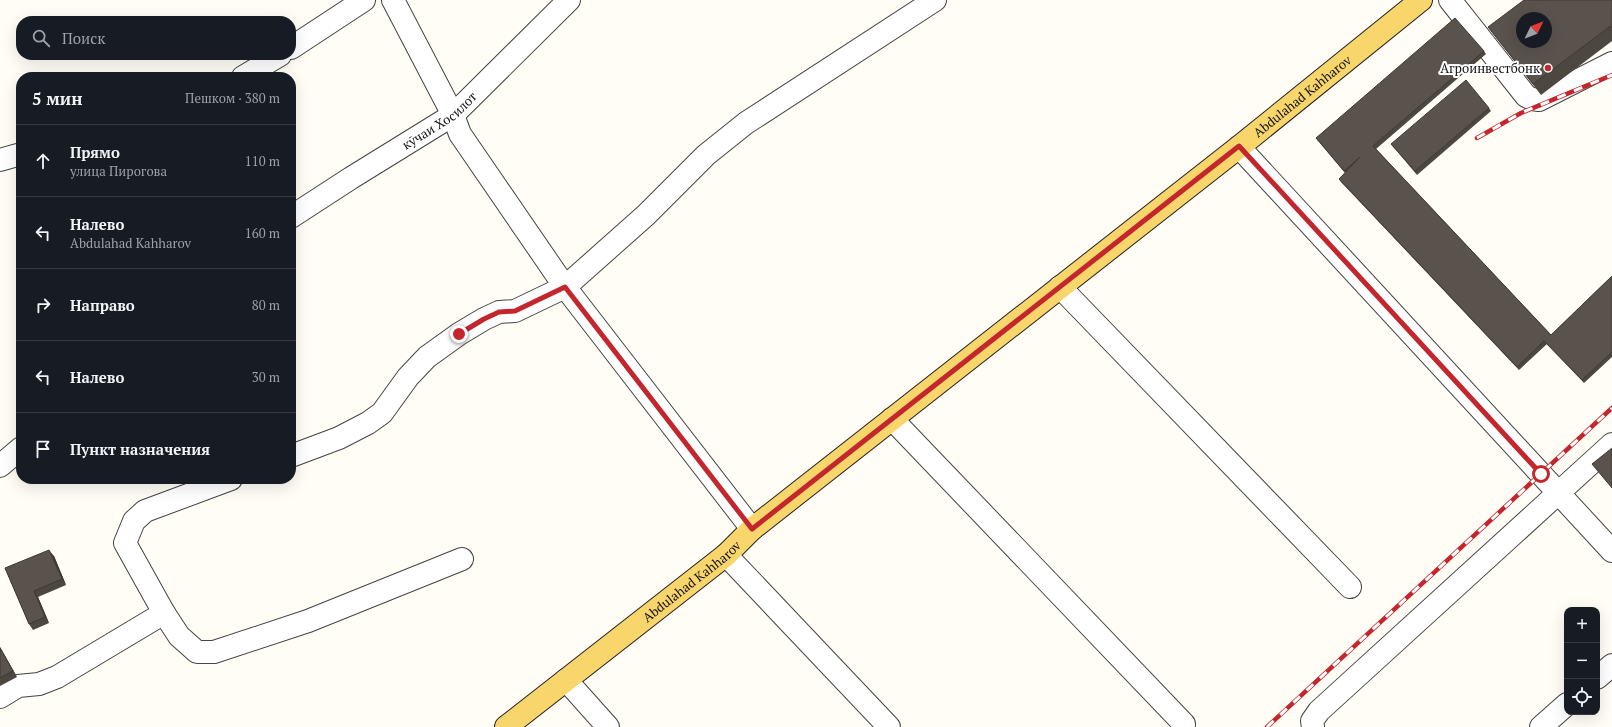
<!DOCTYPE html>
<html lang="ru">
<head>
<meta charset="utf-8">
<style>
	body { margin:0; font-family:"PT Serif",serif; background:#242831; color:#f1f3f6 }
	.controls { position:absolute; right:12px; bottom:12px; display:grid; overflow:hidden; border-radius:8px; box-shadow:0 4px 16px #0002 }
	.controls button { width:36px; height:36px; display:grid; place-items:center; padding:0; border:0; border-bottom:1px solid #363941; background:#171b24; color:#f1f3f6; font:20px sans-serif }
	.compass { position:absolute; left:1516px; top:12px; width:36px; height:36px; border-radius:50%; background:#171b24; box-shadow:0 4px 16px #0002; rotate:47deg }
	.stop { position:absolute; width:12px; height:12px; margin:-9px; border:3px solid #c4262e; border-radius:50%; background:#fff }
	.stop.end { background:#c4262e; border-color:#fff; box-shadow:0 1px 4px #0008 }
	.list { margin:0; padding:0; list-style:none }
	h2 { display:flex; justify-content:space-between; align-items:center; height:52px; margin:0; padding:0 16px; font-size:17px }
	h2 small { font-size:13px; font-weight:400; color:#9ea1a6 }
	.list li { display:grid; grid-template-columns:26px 1fr auto; gap:12px; align-items:center; box-sizing:border-box; height:72px; padding:0 16px; border-top:1px solid #363941 }
	.list b { display:block; font-size:15px; white-space:nowrap }
	.list p { margin:0; font-size:13px; white-space:nowrap; color:#9ea1a6 }
	.list em { font-size:13px; font-style:normal; color:#9ea1a6 }
	.icon { flex:none; width:22px; height:22px; fill:none; stroke:currentColor; stroke-width:2; stroke-linecap:round; stroke-linejoin:round }
	.map { position:relative; flex:none; width:1612px; height:727px; overflow:hidden }
	.search { position:absolute; background:#171b24; box-shadow:0 4px 16px #0002; left:16px; top:16px; width:280px; height:44px; display:flex; align-items:center; gap:10px; box-sizing:border-box; padding:0 14px; border-radius:16px; color:#9ea1a6; font-size:15px }
	.panel { position:absolute; background:#171b24; box-shadow:0 4px 16px #0002; left:16px; top:72px; width:280px; height:412px; border-radius:16px }
	.map>svg:first-child { display:block }
	.lines { fill:none; stroke-linecap:round; stroke-linejoin:round }
	.minor-casing { stroke:#444; stroke-width:24 }
	.major-casing { stroke:#222; stroke-width:24 }
	.minor { stroke:#fff; stroke-width:22 }
	.major { stroke:#f9d66b; stroke-width:22 }
	.rail-casing { stroke:#c4262e; stroke-width:4.5 }
	.rail { stroke:#fff; stroke-width:3; stroke-dasharray:9; stroke-linecap:butt }
	.wall { fill:#4d4742 }
	.shaded-wall { fill:#3f3936 }
	.building { fill:#5a524d; stroke:#3f3936; fill-rule:evenodd }
	.route { stroke:#c4262e; stroke-width:5 }
	.poi-dot { fill:#c4262e; stroke:#fff; stroke-width:1.5 }
	.labels { text-anchor:middle; dominant-baseline:central; stroke-width:4; stroke-linejoin:round; paint-order:stroke }
	.poi-label { font-size:13px; fill:#111; stroke:#fff; text-anchor:end }
	.street-label { font-size:13px; fill:#111; stroke:#fff }
</style>
</head>
<body>
<div class="map">
<svg width="1612" height="727" viewBox="0 0 1612 727">
	<rect width="100%" height="100%" fill="#fffdf5"/>
	<g class="lines">
		<g class="minor-casing">
			<g id="minor">
				<path d="M 393,0 L 453,115 L 460,134 L 565,287 L 752,529"/>
				<path d="M 1450,0 L 1526,96 L 1532,99 L 1539,100 L 1612,63"/>
				<path d="M 291,48 L 364,0"/>
				<path d="M 243,77 L 280,55"/>
				<path d="M 1239,147 L 1612,551"/>
				<path d="M 0,160 L 21,154"/>
				<path id="s1" d="M 291,217 L 351,178 L 453,115 L 569,0"/>
				<path d="M 1060,287 L 1350,587"/>
				<path d="M 892,419 L 1184,724"/>
				<path d="M 291,456 L 339,438 L 368,423 L 382,413 L 408,377 L 427,357 L 459,334 L 484,319 L 499,312 L 515,311 L 565,287 L 646,215 L 706,155 L 746,123 L 935,0"/>
				<path d="M 0,466 L 21,448"/>
				<path d="M 726,555 L 889,727"/>
				<path d="M 164,613 L 125,543 L 134,521 L 145,511 L 231,479"/>
				<path d="M 1597,678 L 1612,665"/>
				<path d="M 566,680 L 608,727"/>
				<path d="M 0,697 L 18,686 L 39,684 L 57,677 L 164,613 L 179,636 L 197,652 L 214,652 L 308,621 L 462,559"/>
				<path d="M 1313,727 L 1312,721 L 1319,711 L 1612,444"/>
				<path d="M 1541,727 L 1567,704"/>
			</g>
		</g>
		<g class="major-casing">
			<g id="major">
				<path id="s2" d="M 506,727 L 726,555 L 752,529 L 1239,147 L 1421,0"/>
			</g>
		</g>
		<use href="#minor" class="minor"/>
		<use href="#major" class="major"/>
		<g class="rail-casing">
			<g id="rail">
				<path d="M 1477,138 L 1521,113 L 1612,75"/>
				<path d="M 1267,727 L 1612,408"/>
			</g>
		</g>
		<use href="#rail" class="rail"/>
	</g>
	<g class="wall">
		<path d="M 1612,0 L 1612,41 L 1541,95 L 1496,37 L 1488,27 Z"/>
		<path d="M 1484,51 L 1486,54 L 1376,149 L 1551,335 L 1612,276 L 1612,357 L 1584,383 L 1547,344 L 1519,370 L 1341,182 L 1339,179 L 1345,173 L 1316,138 Z"/>
		<path d="M 1489,108 L 1491,111 L 1417,175 L 1391,144 Z"/>
		<path d="M 54,556 L 66,585 L 38,597 L 49,623 L 33,630 L 29,624 L 5,568 Z"/>
		<path d="M 0,647 L 17,677 L 0,686 Z"/>
	</g>
	<g class="shaded-wall">
		<path d="M 49,550 L 54,556 L 66,585 L 62,579 Z"/>
		<path d="M 34,591 L 38,597 L 49,623 L 45,617 Z"/>
		<path d="M 0,647 L 17,677 L 13,671 L 0,648 Z"/>
	</g>
	<g class="building">
		<path d="M 1524,0 L 1612,0 L 1612,25 L 1533,84 L 1488,27 ZM 1522,18 L 1546,18 L 1546,42 L 1522,42 Z"/>
		<path d="M 1455,18 L 1484,51 L 1373,146 L 1551,335 L 1612,276 L 1612,352 L 1582,380 L 1544,341 L 1517,367 L 1339,179 L 1360,157 L 1344,171 L 1316,138 Z"/>
		<path d="M 1466,80 L 1489,108 L 1415,171 L 1391,144 Z"/>
		<path d="M 1612,448 L 1612,488 L 1592,464 Z"/>
		<path d="M 49,550 L 62,579 L 34,591 L 45,617 L 29,624 L 5,568 Z"/>
		<path d="M 0,648 L 13,671 L 0,678 Z"/>
	</g>
	<g class="lines">
		<path class="route" d="M 459,334 L 484,319 L 499,312 L 515,311 L 565,287 L 752,529 L 1239,146 L 1541,474"/>
	</g>
	<circle class="poi-dot" cx="1548" cy="68" r="4"/>
	<g class="labels">
		<g class="poi-label">
			<text x="1540" y="68">Агроинвестбонк</text>
		</g>
		<g class="street-label">
			<text stroke="none"><textPath href="#s2" startOffset="1016">Abdulahad Kahharov</textPath></text>
			<text stroke="none"><textPath href="#s1" startOffset="177">кӯчаи Хосилот</textPath></text>
			<text stroke="none"><textPath href="#s2" startOffset="236">Abdulahad Kahharov</textPath></text>
		</g>
	</g>
</svg>
<div class="controls">
<button>+</button>
<button>−</button>
<button><svg class="icon" aria-label="locate" viewBox="0 0 24 24"><circle cx="12" cy="12" r="6"/><path d="M12 2v4M12 18v4M2 12h4M18 12h4"/></svg></button>
</div>
<svg class="compass" viewBox="-18 -18 36 36"><path d="M0-13l5 13h-10z" fill="#e53935"/><path d="M0 13l5-13h-10z" fill="#9ea1a6"/></svg>
<div class="stop" style="left:1541px;top:474px"></div>
<div class="stop end" style="left:459px;top:334px"></div>
<div class="search"><svg class="icon" aria-label="search" viewBox="0 0 24 24"><circle cx="10" cy="10" r="6"/><path d="M15 15l6 6"/></svg>Поиск</div>
<section class="panel">
<h2>5 мин<small>Пешком · 380 m</small></h2>
<ul class="list">
<li><svg class="icon" aria-label="ahead" viewBox="0 0 24 24"><path d="M12 20V5M6 11l6-6 6 6"/></svg><div><b>Прямо</b><p>улица Пирогова</p></div><em>110 m</em></li>
<li><svg class="icon" aria-label="left" viewBox="0 0 24 24"><path d="M17 20v-9H6M10 6l-5 5 5 5"/></svg><div><b>Налево</b><p>Abdulahad Kahharov</p></div><em>160 m</em></li>
<li><svg class="icon" aria-label="right" viewBox="0 0 24 24"><path d="M7 20v-9h11M14 6l5 5-5 5"/></svg><div><b>Направо</b></div><em>80 m</em></li>
<li><svg class="icon" aria-label="left" viewBox="0 0 24 24"><path d="M17 20v-9H6M10 6l-5 5 5 5"/></svg><div><b>Налево</b></div><em>30 m</em></li>
<li><svg class="icon" aria-label="arrive" viewBox="0 0 24 24"><path d="M6 21V4h12l-3 4 3 4H6"/></svg><div><b>Пункт назначения</b></div></li>
</ul>
</section>
</div>
</body>
</html>
